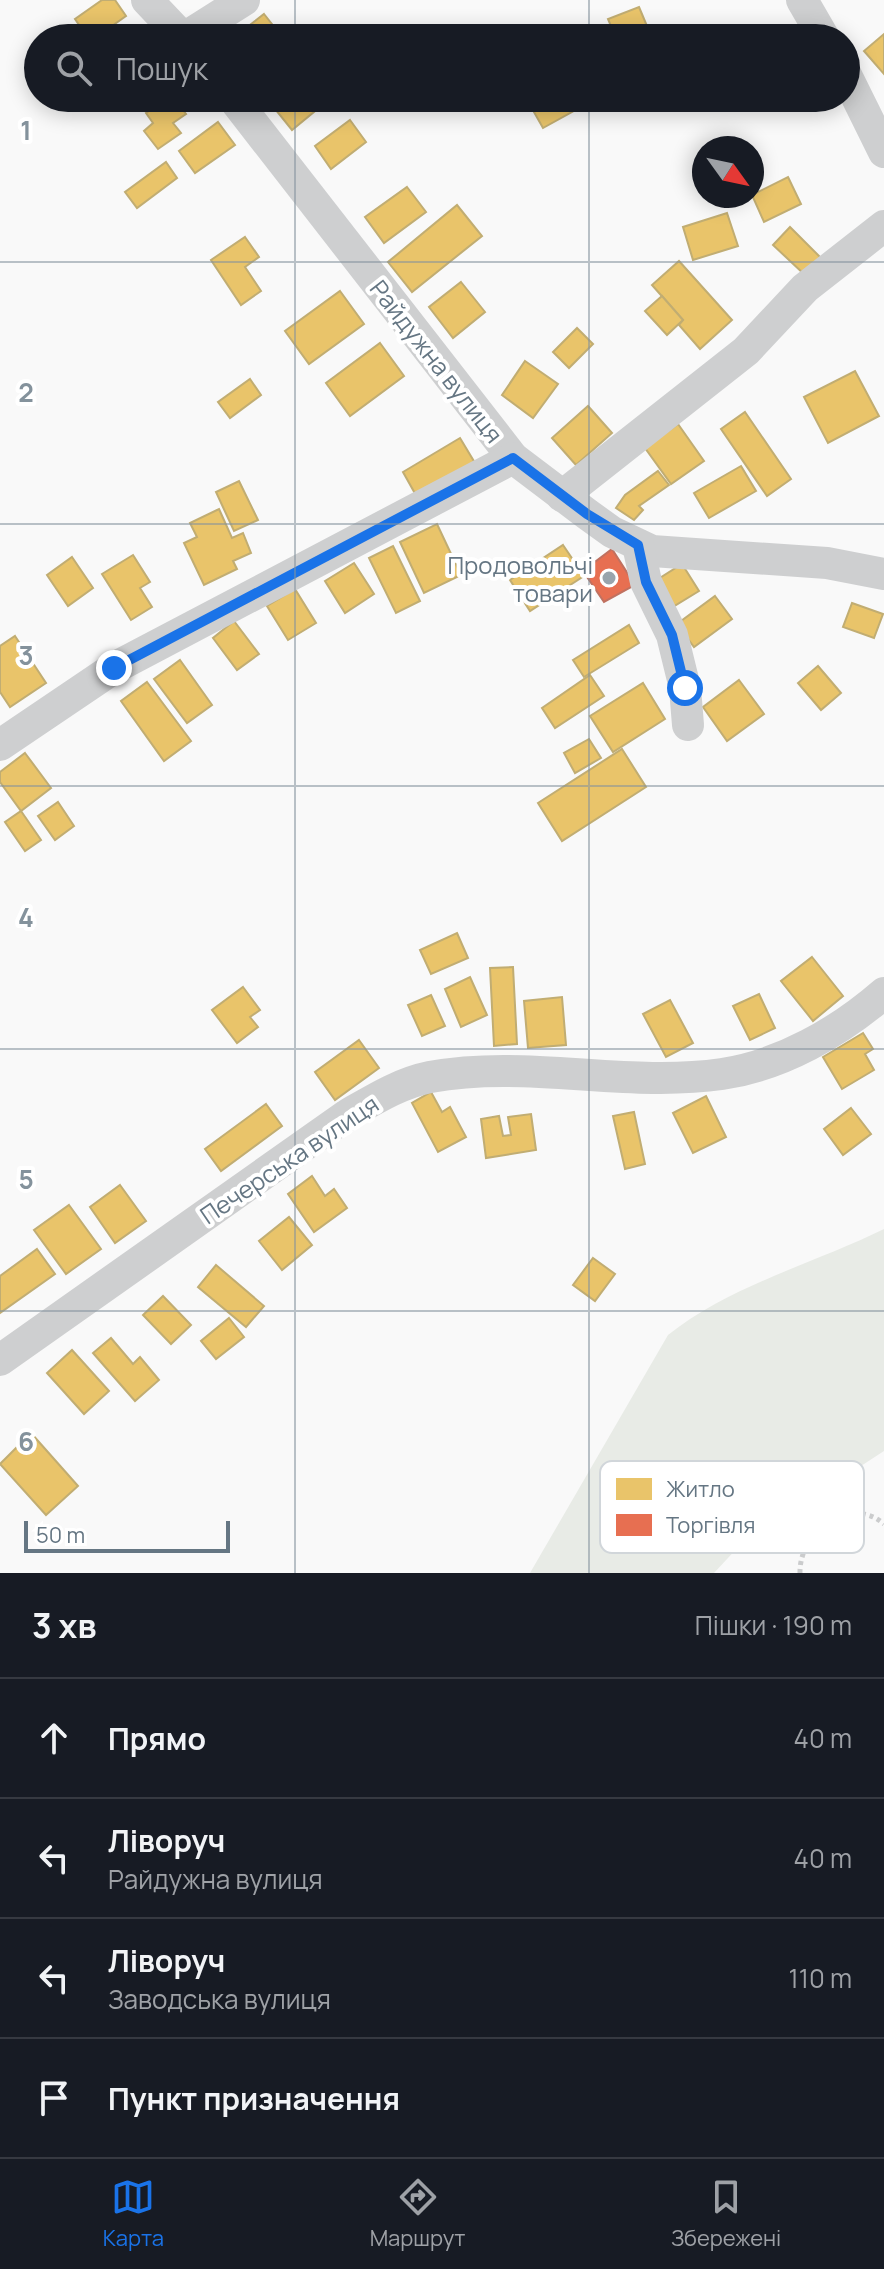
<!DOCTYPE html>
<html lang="uk">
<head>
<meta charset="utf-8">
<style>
	body { margin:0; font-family:Manrope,sans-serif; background:#20242c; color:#f1f3f6 }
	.compass { position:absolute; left:692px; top:136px; width:72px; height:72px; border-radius:50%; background:#171b24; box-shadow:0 4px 20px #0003; rotate:123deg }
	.scale { position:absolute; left:24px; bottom:20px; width:206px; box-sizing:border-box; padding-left:8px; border:4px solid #657683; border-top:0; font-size:22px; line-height:28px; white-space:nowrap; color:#657683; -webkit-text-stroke:6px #fff; paint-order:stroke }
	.stop { position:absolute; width:24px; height:24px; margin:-18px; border:6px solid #1a73e8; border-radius:50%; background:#fff }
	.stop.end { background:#1a73e8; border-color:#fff; box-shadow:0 2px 8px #0008 }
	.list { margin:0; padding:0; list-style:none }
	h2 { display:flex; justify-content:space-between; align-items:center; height:104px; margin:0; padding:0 32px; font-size:34px }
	h2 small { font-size:26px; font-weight:400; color:#9ea1a6 }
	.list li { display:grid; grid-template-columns:52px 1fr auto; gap:24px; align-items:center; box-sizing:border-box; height:120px; padding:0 32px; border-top:2px solid #363941 }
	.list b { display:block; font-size:30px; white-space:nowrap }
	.list p { margin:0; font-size:26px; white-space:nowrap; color:#9ea1a6 }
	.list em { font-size:26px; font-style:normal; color:#9ea1a6 }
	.icon { flex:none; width:44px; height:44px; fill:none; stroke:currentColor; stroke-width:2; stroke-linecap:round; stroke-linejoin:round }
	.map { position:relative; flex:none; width:884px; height:1573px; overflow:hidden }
	.search { position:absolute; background:#171b24; box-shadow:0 4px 20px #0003; left:24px; right:24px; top:24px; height:88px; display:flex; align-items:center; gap:20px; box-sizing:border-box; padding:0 28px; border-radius:44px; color:#9ea1a6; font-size:30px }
	.sheet { height:584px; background:#171b24 }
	nav { display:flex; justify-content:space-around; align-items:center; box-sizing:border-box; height:112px; border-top:2px solid #363941; background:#171b24; font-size:22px; color:#9ea1a6 }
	nav a { display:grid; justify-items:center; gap:4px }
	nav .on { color:#1a73e8 }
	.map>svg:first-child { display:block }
	.green { fill:#e8ebe6 }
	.homes { fill:#e9c46a; stroke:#c1ad72; stroke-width:2 }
	.shops { fill:#e76f51; stroke:#c07160; stroke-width:2 }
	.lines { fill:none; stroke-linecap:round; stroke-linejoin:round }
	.path { stroke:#cbcccd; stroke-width:5; stroke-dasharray:4 4; stroke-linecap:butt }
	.minor { stroke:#cecfd0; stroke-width:32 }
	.route { stroke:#1a73e8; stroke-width:10 }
	.grid { fill:none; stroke:#84929c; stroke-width:2; stroke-opacity:0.55 }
	.poi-dot { fill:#99a4ac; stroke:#fff; stroke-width:3 }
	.labels { text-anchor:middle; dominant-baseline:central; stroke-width:8; stroke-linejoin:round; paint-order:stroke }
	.street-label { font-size:24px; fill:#657683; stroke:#fff }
	.poi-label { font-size:24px; fill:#657683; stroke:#fff; text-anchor:end }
	.key { fill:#fff; stroke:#d1d6da; stroke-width:2 }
	.key-label { font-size:22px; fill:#657683 }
	.grid-label { font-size:26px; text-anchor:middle; font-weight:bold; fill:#84929c; stroke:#fff; stroke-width:8; stroke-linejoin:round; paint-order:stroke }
</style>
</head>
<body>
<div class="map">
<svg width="884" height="1573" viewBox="0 0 884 1573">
	<rect width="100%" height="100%" fill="#f9f9f9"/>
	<path class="green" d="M 884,1229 L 884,1451 L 741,1544 L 714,1573 L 530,1573 L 668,1335 C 731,1285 813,1264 884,1229 Z"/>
	<g class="homes">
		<path d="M 102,0 L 115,0 L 126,16 L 95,38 L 88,38 L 75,19 Z"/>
		<path d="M 639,7 L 652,38 L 616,38 L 608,19 Z"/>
		<path d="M 264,14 L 283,38 L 233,38 Z"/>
		<path d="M 884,34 L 884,74 L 864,51 Z"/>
		<path d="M 168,98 L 174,98 L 186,114 L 173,123 L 181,133 L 158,149 L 144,131 L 153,123 L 146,113 Z"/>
		<path d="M 289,98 L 331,98 L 292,130 L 275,109 Z"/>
		<path d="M 526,98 L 574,98 L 579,108 L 543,128 Z"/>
		<path d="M 350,120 L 366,142 L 331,169 L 315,146 Z"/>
		<path d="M 218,122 L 235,145 L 195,173 L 179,151 Z"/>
		<path d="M 166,162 L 177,178 L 137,208 L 125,192 Z"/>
		<path d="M 788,177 L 801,204 L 764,222 L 752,195 Z"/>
		<path d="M 407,187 L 426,212 L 384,243 L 365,217 Z"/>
		<path d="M 457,205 L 482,236 L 412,292 L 388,262 Z"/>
		<path d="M 727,213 L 738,246 L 693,260 L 683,227 Z"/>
		<path d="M 790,227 L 821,258 L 805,275 L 773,245 Z"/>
		<path d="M 245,237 L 259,257 L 245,267 L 261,291 L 241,305 L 211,260 Z"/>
		<path d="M 679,261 L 732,320 L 700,349 L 679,325 L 683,320 L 652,285 Z"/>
		<path d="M 461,282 L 485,312 L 453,338 L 429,307 Z"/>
		<path d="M 340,291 L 364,324 L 309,364 L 285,331 Z"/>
		<path d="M 662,296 L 683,320 L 667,335 L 645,311 Z"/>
		<path d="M 577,328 L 593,344 L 569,368 L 553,352 Z"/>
		<path d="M 380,343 L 404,376 L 350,416 L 326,383 Z"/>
		<path d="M 525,361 L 558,384 L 533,418 L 502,395 Z"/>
		<path d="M 855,371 L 879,416 L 828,443 L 804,397 Z"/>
		<path d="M 250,379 L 261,395 L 230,418 L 218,402 Z"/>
		<path d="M 588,406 L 612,433 L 576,465 L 552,438 Z"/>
		<path d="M 745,412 L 791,479 L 767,496 L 721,429 Z"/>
		<path d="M 678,424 L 704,461 L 671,484 L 645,448 Z"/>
		<path d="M 460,438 L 475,463 L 417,497 L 403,472 Z"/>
		<path d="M 741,466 L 756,491 L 709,518 L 694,493 Z"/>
		<path d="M 658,471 L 669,485 L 639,506 L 643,510 L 634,520 L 616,508 L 625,495 Z"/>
		<path d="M 239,481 L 258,520 L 234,531 L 216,492 Z"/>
		<path d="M 219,509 L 232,538 L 243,533 L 251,553 L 233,561 L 237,569 L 204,585 L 184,543 L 197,537 L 190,523 Z"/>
		<path d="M 437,524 L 461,575 L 424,593 L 400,542 Z"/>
		<path d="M 563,545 L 584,576 L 530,611 L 510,580 Z"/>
		<path d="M 393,546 L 420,601 L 396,613 L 369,558 Z"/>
		<path d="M 133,555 L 150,582 L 140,588 L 152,607 L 131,620 L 102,574 Z"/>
		<path d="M 72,557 L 93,588 L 68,606 L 47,575 Z"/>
		<path d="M 354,563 L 374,594 L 345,613 L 325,581 Z"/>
		<path d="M 682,564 L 699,591 L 671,608 L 655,581 Z"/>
		<path d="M 295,589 L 316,623 L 288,640 L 267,606 Z"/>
		<path d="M 715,596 L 732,619 L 694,647 L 677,624 Z"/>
		<path d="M 852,603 L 883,614 L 874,638 L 843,627 Z"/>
		<path d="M 234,621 L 259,654 L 237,670 L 213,638 Z"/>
		<path d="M 629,625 L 639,643 L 584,677 L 573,660 Z"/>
		<path d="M 15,636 L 46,683 L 10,707 L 0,692 L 0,646 Z"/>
		<path d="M 180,660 L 212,705 L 187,723 L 154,679 Z"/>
		<path d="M 818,666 L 841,693 L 821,710 L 798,683 Z"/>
		<path d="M 590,675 L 604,696 L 555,728 L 542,708 Z"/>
		<path d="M 739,680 L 764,714 L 727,741 L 703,707 Z"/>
		<path d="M 147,682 L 191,741 L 164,761 L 121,701 Z"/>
		<path d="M 643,683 L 665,719 L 613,752 L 590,716 Z"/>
		<path d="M 589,739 L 601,758 L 575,773 L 564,753 Z"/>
		<path d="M 622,749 L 646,787 L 562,841 L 538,803 Z"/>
		<path d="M 25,753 L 51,788 L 21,811 L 0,782 L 0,772 Z"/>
		<path d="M 58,802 L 74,826 L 55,840 L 38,816 Z"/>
		<path d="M 21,811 L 41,840 L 25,851 L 5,822 Z"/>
		<path d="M 457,933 L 468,958 L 431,974 L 420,950 Z"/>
		<path d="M 812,957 L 843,996 L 813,1021 L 781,981 Z"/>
		<path d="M 513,967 L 517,1044 L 494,1046 L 490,968 Z"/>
		<path d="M 470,977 L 487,1015 L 461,1027 L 445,989 Z"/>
		<path d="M 243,987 L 260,1010 L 250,1017 L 258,1027 L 237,1043 L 212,1010 Z"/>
		<path d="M 759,994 L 775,1028 L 750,1040 L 733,1006 Z"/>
		<path d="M 431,995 L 445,1026 L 422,1036 L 408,1005 Z"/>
		<path d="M 562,997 L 566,1045 L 528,1048 L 524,1001 Z"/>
		<path d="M 670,1000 L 693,1043 L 666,1057 L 643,1014 Z"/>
		<path d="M 863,1033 L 873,1049 L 865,1054 L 874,1070 L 842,1089 L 823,1057 Z"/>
		<path d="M 359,1040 L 379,1068 L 335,1100 L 315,1072 Z"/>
		<path d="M 431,1092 L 442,1112 L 450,1107 L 466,1137 L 438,1152 L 412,1103 Z"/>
		<path d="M 706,1096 L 726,1137 L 693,1153 L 673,1113 Z"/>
		<path d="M 266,1104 L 282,1126 L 221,1171 L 205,1149 Z"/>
		<path d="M 851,1108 L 871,1134 L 843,1155 L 824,1129 Z"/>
		<path d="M 634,1112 L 645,1164 L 625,1169 L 613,1116 Z"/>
		<path d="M 531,1114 L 536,1150 L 486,1158 L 481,1119 L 499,1116 L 503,1136 L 511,1135 L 508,1117 Z"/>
		<path d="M 312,1176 L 325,1196 L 334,1189 L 347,1208 L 314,1232 L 288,1194 Z"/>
		<path d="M 120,1185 L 146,1221 L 115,1243 L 90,1207 Z"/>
		<path d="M 69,1205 L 101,1249 L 66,1274 L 34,1230 Z"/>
		<path d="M 289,1217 L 312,1245 L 282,1270 L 259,1241 Z"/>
		<path d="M 37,1249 L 55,1274 L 0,1313 L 0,1276 Z"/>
		<path d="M 593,1258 L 615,1274 L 595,1301 L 573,1285 Z"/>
		<path d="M 216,1265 L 264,1306 L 246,1327 L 198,1287 Z"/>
		<path d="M 163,1296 L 191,1325 L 171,1344 L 143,1315 Z"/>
		<path d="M 229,1318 L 244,1337 L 216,1359 L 201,1341 Z"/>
		<path d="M 111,1338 L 133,1364 L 140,1357 L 159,1380 L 135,1401 L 93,1353 Z"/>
		<path d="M 72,1350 L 109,1391 L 84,1414 L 47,1373 Z"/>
		<path d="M 31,1433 L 78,1486 L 46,1515 L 0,1464 Z"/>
	</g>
	<path class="shops" d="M 612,549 L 635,585 L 604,602 L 583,571 Z"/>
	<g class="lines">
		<path class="path" d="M 800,1573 C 799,1532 849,1494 884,1524"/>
		<g class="minor">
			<path d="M 147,0 L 183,38"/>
			<path d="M 802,0 L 824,38"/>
			<path d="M 184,38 L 244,0"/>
			<path d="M 846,75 L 884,152"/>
			<path d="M 233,98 L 513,458 L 587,514 L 612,532 L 652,551 L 827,563 L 884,574"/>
			<path d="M 562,496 L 746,351 L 805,288 L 884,226"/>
			<path d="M 638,545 L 646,582 L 672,635 L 685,688 L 688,725"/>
			<path d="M 0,745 L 114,668 L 513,458"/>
			<path d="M 0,1360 L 347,1115 C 373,1100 400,1083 430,1077 C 527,1059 625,1088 722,1074 C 782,1065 839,1032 884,993"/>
		</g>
	</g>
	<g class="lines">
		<path class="route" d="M 114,668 L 513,458 L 587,514 L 638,545 L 646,582 L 672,635 L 685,688"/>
	</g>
	<path class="grid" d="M 295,0 L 295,38M 589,0 L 589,38M 295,98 L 295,1573M 589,98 L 589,1573M 0,262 L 884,262M 0,524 L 884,524M 0,786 L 884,786M 0,1049 L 884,1049M 0,1311 L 884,1311"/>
	<circle class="poi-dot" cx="609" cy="578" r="8"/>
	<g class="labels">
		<g class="street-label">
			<text transform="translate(437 361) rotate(52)">Райдужна вулиця</text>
			<text transform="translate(289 1159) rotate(-34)">Печерська вулиця</text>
		</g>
		<g class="poi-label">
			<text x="593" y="564">Продовольчі<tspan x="593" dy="28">товари</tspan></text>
		</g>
	</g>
	<rect x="600" y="1461" width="264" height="92" rx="12" class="key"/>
	<rect x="616" y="1478" width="36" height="22" fill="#e9c46a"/>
	<rect x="616" y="1514" width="36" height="22" fill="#e76f51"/>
	<g class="key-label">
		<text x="666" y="1497">Житло</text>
		<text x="666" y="1533">Торгівля</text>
	</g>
	<g class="grid-label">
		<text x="26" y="140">1</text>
		<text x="26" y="402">2</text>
		<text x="26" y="665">3</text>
		<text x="26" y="927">4</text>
		<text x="26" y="1189">5</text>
		<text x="26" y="1451">6</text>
	</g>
</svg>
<svg class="compass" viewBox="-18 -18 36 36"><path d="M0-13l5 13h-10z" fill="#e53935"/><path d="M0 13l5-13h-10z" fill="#9ea1a6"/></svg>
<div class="scale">50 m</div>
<div class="stop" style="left:685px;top:688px"></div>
<div class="stop end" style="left:114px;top:668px"></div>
<div class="search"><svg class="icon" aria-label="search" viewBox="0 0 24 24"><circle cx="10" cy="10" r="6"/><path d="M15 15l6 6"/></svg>Пошук</div>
</div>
<section class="sheet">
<h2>3 хв<small>Пішки · 190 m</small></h2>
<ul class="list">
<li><svg class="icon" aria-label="ahead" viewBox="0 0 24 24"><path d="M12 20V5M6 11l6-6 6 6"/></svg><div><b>Прямо</b></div><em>40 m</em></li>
<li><svg class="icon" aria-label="left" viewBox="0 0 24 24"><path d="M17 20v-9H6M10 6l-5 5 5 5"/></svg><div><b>Ліворуч</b><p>Райдужна вулиця</p></div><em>40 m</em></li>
<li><svg class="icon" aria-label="left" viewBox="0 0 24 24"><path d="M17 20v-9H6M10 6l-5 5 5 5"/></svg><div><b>Ліворуч</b><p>Заводська вулиця</p></div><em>110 m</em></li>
<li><svg class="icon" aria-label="arrive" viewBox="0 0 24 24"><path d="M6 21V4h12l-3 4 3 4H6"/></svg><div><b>Пункт призначення</b></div></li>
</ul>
</section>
<nav>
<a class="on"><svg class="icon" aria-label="map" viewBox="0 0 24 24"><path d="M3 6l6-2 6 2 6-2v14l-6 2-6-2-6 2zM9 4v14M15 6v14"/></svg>Карта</a>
<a><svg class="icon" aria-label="directions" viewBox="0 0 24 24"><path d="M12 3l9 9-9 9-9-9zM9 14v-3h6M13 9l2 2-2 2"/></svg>Маршрут</a>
<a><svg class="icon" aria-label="saved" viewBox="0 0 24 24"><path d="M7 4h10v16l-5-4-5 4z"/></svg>Збережені</a>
</nav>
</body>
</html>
